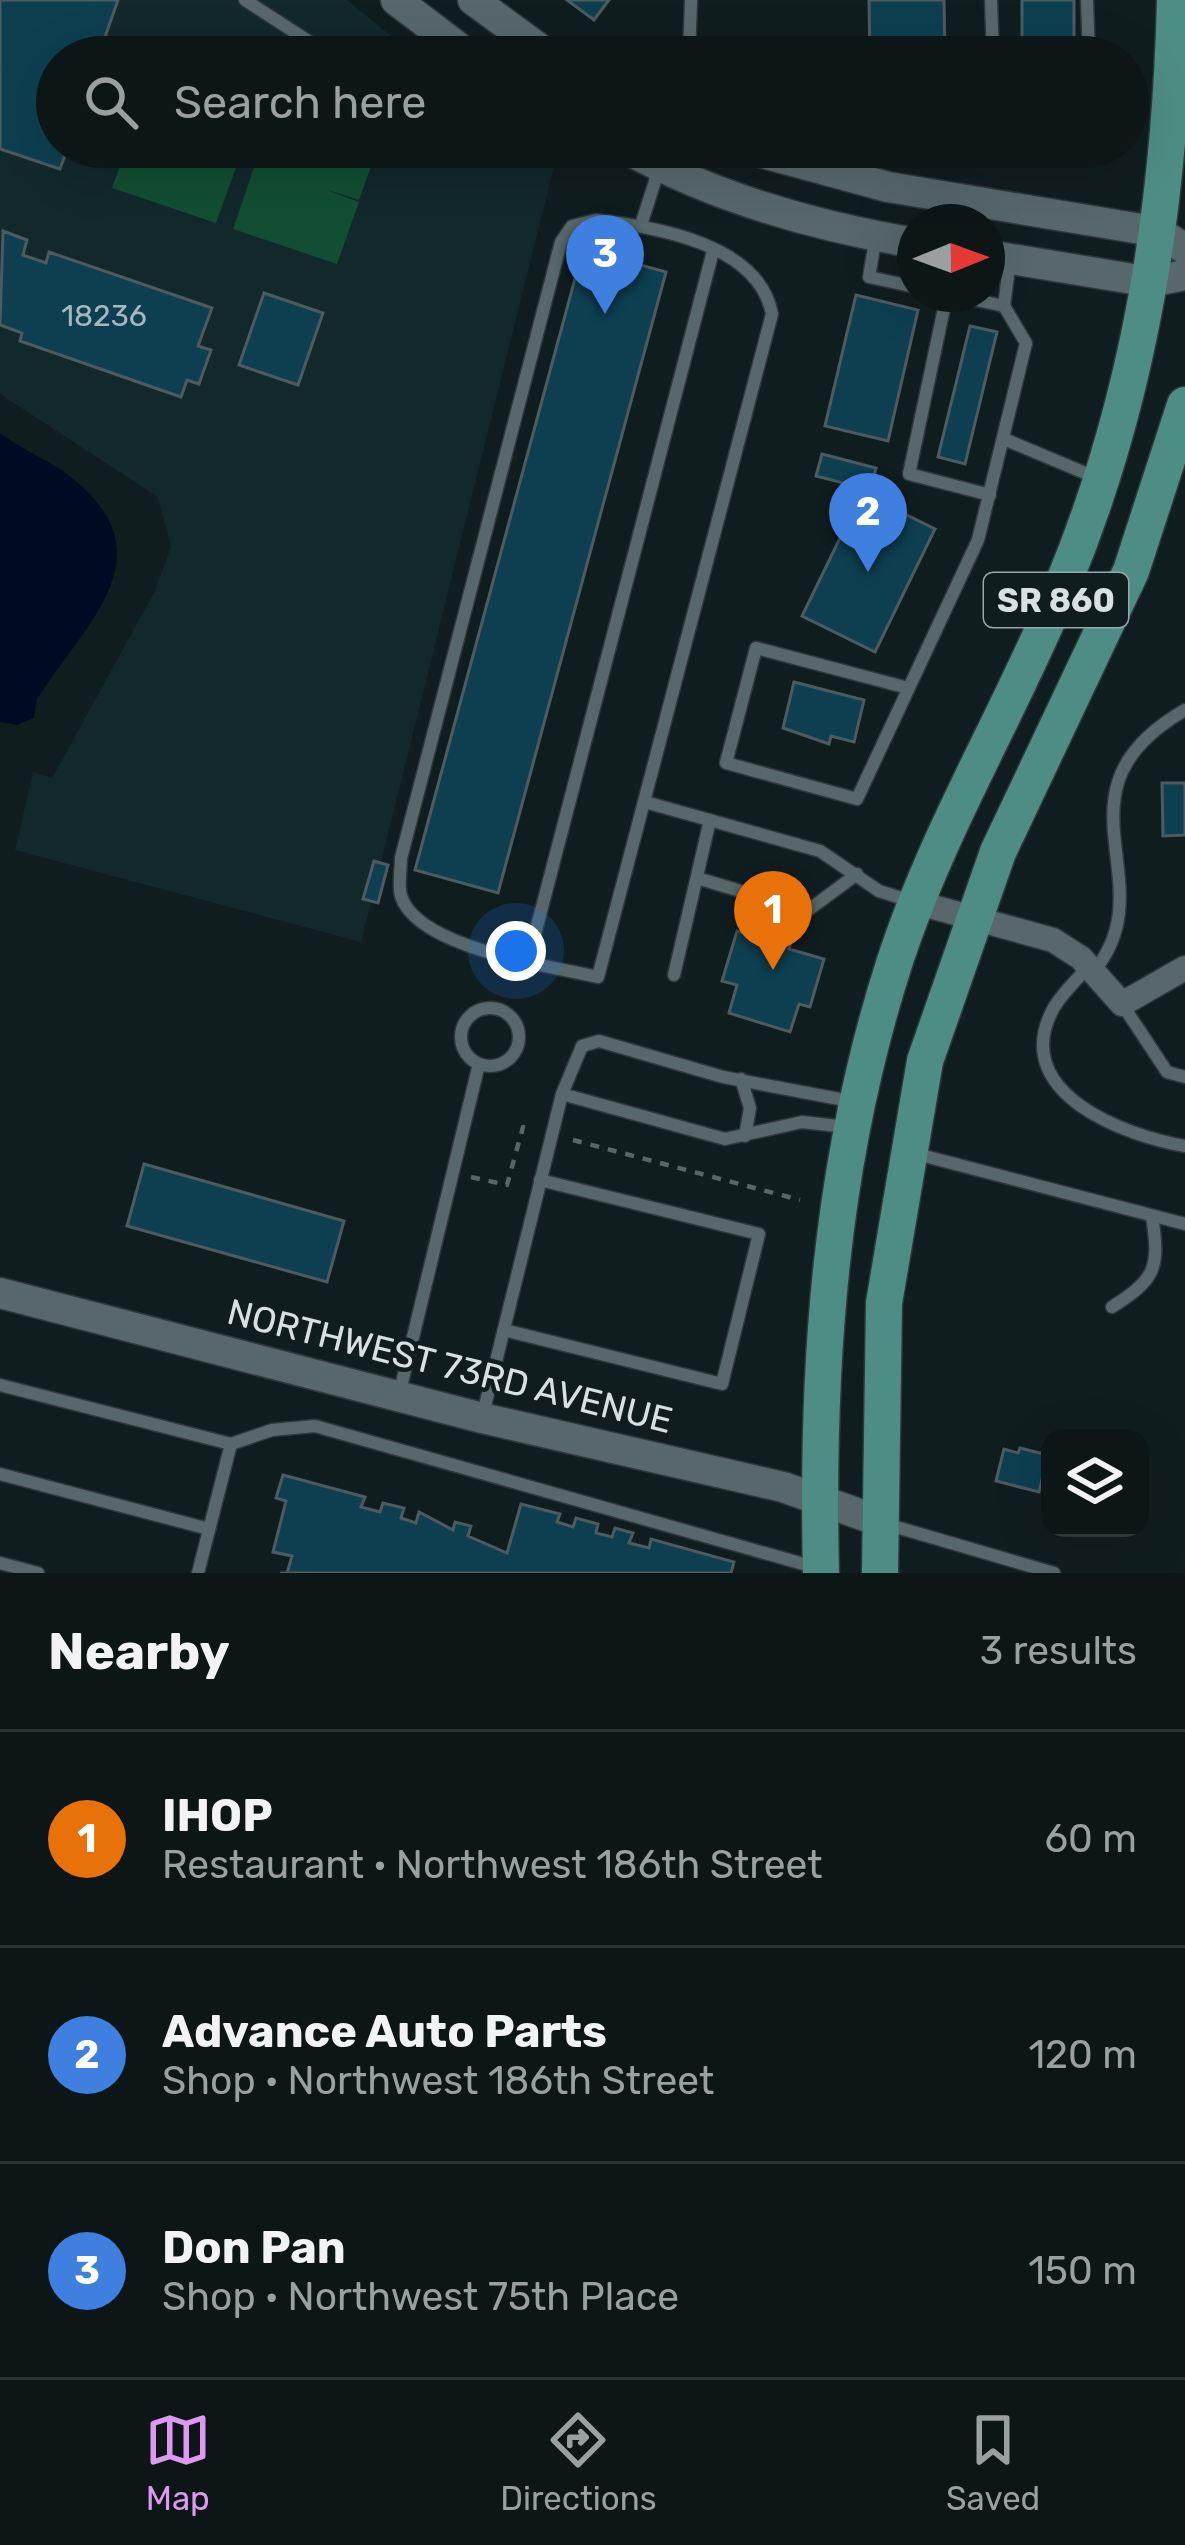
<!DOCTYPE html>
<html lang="en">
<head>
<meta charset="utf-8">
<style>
	body { margin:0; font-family:Rubik,sans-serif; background:#1a2324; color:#f1f3f6 }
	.controls { position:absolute; right:36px; bottom:36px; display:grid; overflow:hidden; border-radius:24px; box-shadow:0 12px 48px #0002 }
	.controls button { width:108px; height:108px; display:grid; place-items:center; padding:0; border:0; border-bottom:3px solid #2c3536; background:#0c1617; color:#f1f3f6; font:60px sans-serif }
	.compass { position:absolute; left:897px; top:204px; width:108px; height:108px; border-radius:50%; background:#0c1617; box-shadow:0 12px 48px #0002; rotate:89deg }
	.you { position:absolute; left:516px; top:951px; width:42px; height:42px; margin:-30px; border:9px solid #fff; border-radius:50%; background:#1a73e8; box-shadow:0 0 0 18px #1a73e833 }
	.badge { display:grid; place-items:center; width:78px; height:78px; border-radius:50%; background:#df98f2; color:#fff; font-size:39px; font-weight:700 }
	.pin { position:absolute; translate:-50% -99px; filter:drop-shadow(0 3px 6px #0008) }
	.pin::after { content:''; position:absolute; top:63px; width:42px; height:36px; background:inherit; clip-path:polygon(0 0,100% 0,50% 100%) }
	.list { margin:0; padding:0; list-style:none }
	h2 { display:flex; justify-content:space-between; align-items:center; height:156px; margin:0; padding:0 48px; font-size:51px }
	h2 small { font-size:39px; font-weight:400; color:#9a9fa1 }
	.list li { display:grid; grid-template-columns:78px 1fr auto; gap:36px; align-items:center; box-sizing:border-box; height:216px; padding:0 48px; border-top:3px solid #2c3536 }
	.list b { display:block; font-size:45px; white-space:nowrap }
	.list p { margin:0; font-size:39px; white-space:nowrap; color:#9a9fa1 }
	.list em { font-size:39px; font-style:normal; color:#9a9fa1 }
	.icon { flex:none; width:66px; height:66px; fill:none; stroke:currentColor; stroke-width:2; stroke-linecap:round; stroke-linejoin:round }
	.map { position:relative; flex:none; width:1185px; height:1573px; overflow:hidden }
	.search { position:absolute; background:#0c1617; box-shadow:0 12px 48px #0002; left:36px; right:36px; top:36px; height:132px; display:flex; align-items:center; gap:30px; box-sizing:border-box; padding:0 42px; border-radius:66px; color:#9a9fa1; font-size:45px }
	.sheet { height:804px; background:#0c1617 }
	nav { display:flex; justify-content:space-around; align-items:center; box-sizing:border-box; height:168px; border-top:3px solid #2c3536; background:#0c1617; font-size:33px; color:#9a9fa1 }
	nav a { display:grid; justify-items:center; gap:6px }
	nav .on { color:#df98f2 }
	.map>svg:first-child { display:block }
	.built { fill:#12282b }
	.green { fill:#114e33 }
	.water { fill:#000b23 }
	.building { fill:#0d3f51; stroke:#4d5a60; stroke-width:3 }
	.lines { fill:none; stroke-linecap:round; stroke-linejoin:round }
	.service-casing { stroke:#303739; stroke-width:15 }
	.minor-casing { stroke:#303739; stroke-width:27 }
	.tertiary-casing { stroke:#303739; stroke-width:33 }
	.primary-casing { stroke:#303739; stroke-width:39 }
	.path { stroke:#5a6566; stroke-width:4.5; stroke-dasharray:9 9; stroke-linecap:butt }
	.service { stroke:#58686a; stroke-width:12 }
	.minor { stroke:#58686a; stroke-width:24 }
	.tertiary { stroke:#58686a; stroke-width:30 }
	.primary { stroke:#4e8d85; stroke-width:36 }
	.labels { text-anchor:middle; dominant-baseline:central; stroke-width:9; stroke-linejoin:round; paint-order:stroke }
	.number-label { font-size:30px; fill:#a5b8bd }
	.shield { fill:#101d1f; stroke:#9ca6a7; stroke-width:3 }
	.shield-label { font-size:33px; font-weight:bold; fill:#d8e0e1 }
	.street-label { font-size:36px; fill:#d8e0e1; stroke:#101d1f }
</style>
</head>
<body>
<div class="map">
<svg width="1185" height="1573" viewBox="0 0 1185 1573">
	<rect width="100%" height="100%" fill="#101d1f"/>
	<path class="built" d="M 0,0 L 347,0 L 417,57 L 57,57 L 57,147 L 558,150 L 361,942 L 15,850 L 33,772 L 52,778 L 154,593 L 171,547 L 158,497 L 0,394 Z"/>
	<g class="green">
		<path d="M 127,147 L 242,147 L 237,159 L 206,149 L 238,162 L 216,223 L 112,188 Z"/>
		<path d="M 261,147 L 378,147 L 359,200 L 324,189 L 359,202 L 337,264 L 233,229 Z"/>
	</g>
	<path class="water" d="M 0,433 C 22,450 50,460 72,478 C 168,555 88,620 37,699 L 34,718 L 17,725 L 0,722 Z"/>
	<g class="building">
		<path d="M 0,0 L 118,0 L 98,57 L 57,57 L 57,147 L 68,147 L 60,169 L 0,149 Z"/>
		<path d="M 567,0 L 609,0 L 594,20 Z"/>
		<path d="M 869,0 L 944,0 L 945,57 L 870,57 Z"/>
		<rect x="1022" y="0" width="52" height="57"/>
		<path d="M 3,231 L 27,240 L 23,255 L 46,263 L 49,252 L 212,308 L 198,346 L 211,350 L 199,384 L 187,380 L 181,397 L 20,341 L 22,333 L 0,325 Z"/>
		<path d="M 583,249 L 666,272 L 498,893 L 415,870 Z"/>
		<path d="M 264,293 L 323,313 L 298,385 L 239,365 Z"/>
		<path d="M 856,295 L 918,310 L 888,441 L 825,426 Z"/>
		<path d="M 970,326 L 997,332 L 965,464 L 938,457 Z"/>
		<path d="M 822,454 L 876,468 L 870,490 L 816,476 Z"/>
		<path d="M 862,493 L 935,529 L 875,652 L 802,616 Z"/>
		<path d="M 794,682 L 864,700 L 854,742 L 831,736 L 829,744 L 783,728 Z"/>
		<path d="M 1162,783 L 1185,783 L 1185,835 L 1163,836 Z"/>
		<path d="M 374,861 L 388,865 L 378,903 L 363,899 Z"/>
		<path d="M 772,924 L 794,931 L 789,949 L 824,959 L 810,1007 L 799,1004 L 790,1032 L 729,1013 L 737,985 L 722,981 L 737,931 L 767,940 Z"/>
		<path d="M 144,1164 L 344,1221 L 327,1282 L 127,1226 Z"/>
		<path d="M 1020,1448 L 1048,1455 L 1039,1492 L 996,1481 L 1004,1449 L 1018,1453 Z"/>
		<path d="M 283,1475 L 365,1497 L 361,1507 L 380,1512 L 383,1503 L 404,1508 L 401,1518 L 416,1523 L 419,1512 L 453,1530 L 455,1522 L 471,1526 L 468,1536 L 507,1553 L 521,1504 L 560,1514 L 557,1522 L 573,1527 L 576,1518 L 598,1524 L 596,1533 L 612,1537 L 615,1528 L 633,1533 L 629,1543 L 649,1548 L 651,1539 L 734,1562 L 731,1573 L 280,1573 L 287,1573 L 292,1556 L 273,1552 L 286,1501 L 276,1498 Z"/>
	</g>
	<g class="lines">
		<g class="service-casing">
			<g id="service">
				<path d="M 245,0 L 333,57"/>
				<path d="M 991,0 L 993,57"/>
				<path d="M 1087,0 L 1089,57"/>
				<path d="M 689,57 L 691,0"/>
				<path d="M 596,220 C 656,227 759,244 772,314 L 598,977 C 550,966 417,948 401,896 C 398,886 401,869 401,858 L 561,242 L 572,226 Z"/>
				<path d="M 641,225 L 666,147"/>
				<path d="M 876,236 L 869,277 L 915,287"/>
				<path d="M 947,294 L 909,474 L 990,495"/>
				<path d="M 949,294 L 1004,306"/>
				<path d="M 1004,439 L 1097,478"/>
				<path d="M 908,688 L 756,648 L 726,763 L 857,799 L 978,540 L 1026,343 L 1004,306 L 1010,260"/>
				<path d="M 645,802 L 820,851 L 879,891 L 914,902"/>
				<path d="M 697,878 L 807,911 L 857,874"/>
				<path d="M 528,961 L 713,251"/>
				<path d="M 1088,967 C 1077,980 1060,995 1052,1011 C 1010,1094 1126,1136 1185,1146"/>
				<path d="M 1094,971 C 1168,882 1044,791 1185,710"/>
				<path d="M 674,975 L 710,820"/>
				<path d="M 1122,1004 L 1167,1072 L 1185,1077"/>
				<circle cx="490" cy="1037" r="29"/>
				<path d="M 741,1079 L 750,1108 L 745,1136"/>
				<path d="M 847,1127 L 802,1122 L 725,1139 L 562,1094 L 582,1046 L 599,1041 L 723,1077 L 855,1102"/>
				<path d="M 913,1153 L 1185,1224"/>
				<path d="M 1112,1307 C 1156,1279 1160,1268 1152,1216"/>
				<path d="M 504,1330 L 722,1384 L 759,1234 L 540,1180"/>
				<path d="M 0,1385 L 231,1444"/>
				<path d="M 399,1395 L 479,1064"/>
				<path d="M 482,1418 L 562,1094"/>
				<path d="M 0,1474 L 209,1529"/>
				<path d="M 886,1524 L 1054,1573"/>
				<path d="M 0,1563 L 38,1573"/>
				<path d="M 198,1573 L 231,1444 L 272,1430 L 315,1426 L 814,1567"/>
			</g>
		</g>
		<g class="minor-casing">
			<path id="minor" d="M 915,902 L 1053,940 L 1081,958 L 1122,1004 L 1185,968"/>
		</g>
		<g class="tertiary-casing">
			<g id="tertiary">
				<path d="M 396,0 L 471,57"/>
				<path d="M 473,0 L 551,57"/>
				<path d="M 623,147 C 712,197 814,226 915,243"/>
				<path d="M 741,147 L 888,187 L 1159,232 L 1185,249"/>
				<path d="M 987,255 L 1151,282 L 1185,275"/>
				<path d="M 0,1293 L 482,1418 L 783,1487 L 879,1521"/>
			</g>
		</g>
		<g class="primary-casing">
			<g id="primary">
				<path d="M 821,1573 C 816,1366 830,1163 894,964 C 937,831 1010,713 1063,584 C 1141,396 1170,202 1175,0"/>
				<path d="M 880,1573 L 884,1303 L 925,1061 L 998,852 L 1131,571 L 1185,405"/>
			</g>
		</g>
		<g class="path">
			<path d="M 573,1140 L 800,1200"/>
			<path d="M 471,1177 L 507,1185 L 523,1127 L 533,1130"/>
		</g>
		<use href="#service" class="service"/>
		<use href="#minor" class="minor"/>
		<use href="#tertiary" class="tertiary"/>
		<use href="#primary" class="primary"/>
	</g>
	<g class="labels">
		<g class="number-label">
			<text x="104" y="316">18236</text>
		</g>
		<rect class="shield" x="984" y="573" width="144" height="54" rx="9"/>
		<g class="shield-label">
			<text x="1056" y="600">SR 860</text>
		</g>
		<g class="street-label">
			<text transform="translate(450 1366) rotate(14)">NORTHWEST 73RD AVENUE</text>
		</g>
	</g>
</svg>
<div class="controls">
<button><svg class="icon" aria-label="layers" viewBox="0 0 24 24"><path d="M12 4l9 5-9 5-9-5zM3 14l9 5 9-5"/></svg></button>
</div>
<svg class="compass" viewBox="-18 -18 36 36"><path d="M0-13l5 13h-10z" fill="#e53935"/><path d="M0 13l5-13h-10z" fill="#9a9fa1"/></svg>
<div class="you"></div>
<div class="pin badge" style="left:773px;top:970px;background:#e8710a">1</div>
<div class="pin badge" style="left:868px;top:572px;background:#3f7fe0">2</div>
<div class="pin badge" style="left:605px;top:314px;background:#3f7fe0">3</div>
<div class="search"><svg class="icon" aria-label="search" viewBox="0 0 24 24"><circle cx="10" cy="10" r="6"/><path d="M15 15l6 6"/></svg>Search here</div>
</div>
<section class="sheet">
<h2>Nearby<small>3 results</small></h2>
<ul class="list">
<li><span class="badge" style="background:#e8710a">1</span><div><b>IHOP</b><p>Restaurant · Northwest 186th Street</p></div><em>60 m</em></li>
<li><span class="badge" style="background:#3f7fe0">2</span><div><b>Advance Auto Parts</b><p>Shop · Northwest 186th Street</p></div><em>120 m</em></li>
<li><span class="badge" style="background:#3f7fe0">3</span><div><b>Don Pan</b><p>Shop · Northwest 75th Place</p></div><em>150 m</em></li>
</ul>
</section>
<nav>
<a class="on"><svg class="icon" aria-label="map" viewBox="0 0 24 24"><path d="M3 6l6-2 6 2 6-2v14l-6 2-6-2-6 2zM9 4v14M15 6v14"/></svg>Map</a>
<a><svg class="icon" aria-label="directions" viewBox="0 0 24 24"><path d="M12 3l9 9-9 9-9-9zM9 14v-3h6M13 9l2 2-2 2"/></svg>Directions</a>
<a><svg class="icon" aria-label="saved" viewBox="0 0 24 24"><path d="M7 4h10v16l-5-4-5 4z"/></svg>Saved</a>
</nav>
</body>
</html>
